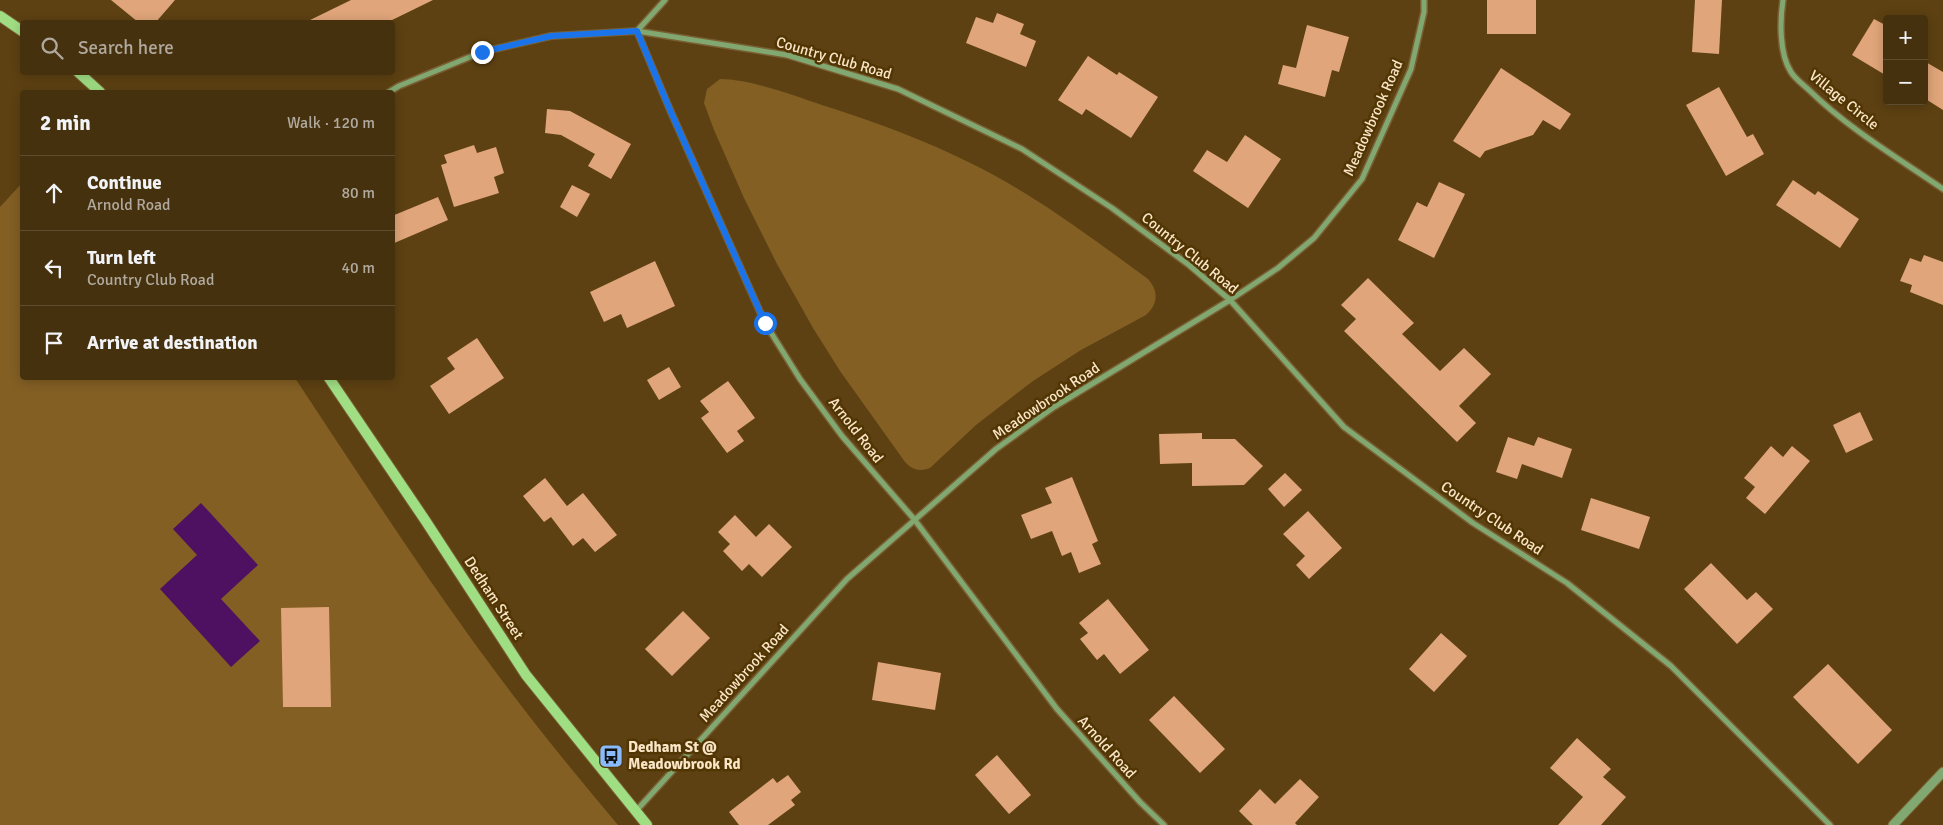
<!DOCTYPE html>
<html lang="en">
<head>
<meta charset="utf-8">
<style>
	body { margin:0; font-family:Signika,sans-serif; background:#4d3917; color:#f1f3f6 }
	.controls { position:absolute; right:15px; top:15px; display:grid; overflow:hidden; border-radius:5px; box-shadow:0 2px 12px #0003 }
	.controls button { width:45px; height:45px; display:grid; place-items:center; padding:0; border:0; border-bottom:1px solid #5e4c2e; background:#46310e; color:#f1f3f6; font:25px sans-serif }
	.stop { position:absolute; width:15px; height:15px; margin:-11px; border:4px solid #1a73e8; border-radius:50%; background:#fff }
	.stop.end { background:#1a73e8; border-color:#fff; box-shadow:0 1px 5px #0008 }
	.list { margin:0; padding:0; list-style:none }
	h2 { display:flex; justify-content:space-between; align-items:center; height:65px; margin:0; padding:0 20px; font-size:21px }
	h2 small { font-size:16px; font-weight:400; color:#b0a99e }
	.list li { display:grid; grid-template-columns:32px 1fr auto; gap:15px; align-items:center; box-sizing:border-box; height:75px; padding:0 20px; border-top:1px solid #5e4c2e }
	.list b { display:block; font-size:19px; white-space:nowrap }
	.list p { margin:0; font-size:16px; white-space:nowrap; color:#b0a99e }
	.list em { font-size:16px; font-style:normal; color:#b0a99e }
	.icon { flex:none; width:28px; height:28px; fill:none; stroke:currentColor; stroke-width:2; stroke-linecap:round; stroke-linejoin:round }
	.map { position:relative; flex:none; width:1943px; height:825px; overflow:hidden }
	.search { position:absolute; background:#46310e; box-shadow:0 2px 12px #0003; left:20px; top:20px; width:375px; height:55px; display:flex; align-items:center; gap:12px; box-sizing:border-box; padding:0 18px; border-radius:5px; color:#b0a99e; font-size:19px }
	.panel { position:absolute; background:#46310e; box-shadow:0 2px 12px #0003; left:20px; top:90px; width:375px; height:290px; border-radius:5px }
	.map>svg:first-child { display:block }
	.green { fill:#835f24 }
	.water { fill:#4e1162 }
	.building { fill:#e0a57a }
	.lines { fill:none; stroke-linecap:round; stroke-linejoin:round }
	.minor-casing { stroke:#795f33; stroke-width:8 }
	.tertiary-casing { stroke:#795f33; stroke-width:11 }
	.secondary-casing { stroke:#795f33; stroke-width:12 }
	.minor { stroke:#81a870; stroke-width:5 }
	.tertiary { stroke:#81a870; stroke-width:9 }
	.secondary { stroke:#a0de84; stroke-width:10 }
	.route { stroke:#1a73e8; stroke-width:6 }
	.labels { text-anchor:middle; dominant-baseline:central; stroke-width:5; stroke-linejoin:round; paint-order:stroke }
	.street-label { font-size:15px; fill:#fae5c7; stroke:#513604 }
	.poi-label { font-size:15px; font-weight:bold; fill:#fae5c7; stroke:#513604; text-anchor:start }
</style>
</head>
<body>
<div class="map">
<svg width="1943" height="825" viewBox="0 0 1943 825">
	<rect width="100%" height="100%" fill="#5d4112"/>
	<g class="green">
		<path d="M 720,79 C 750,79 793,95 822,105 C 891,127 962,154 1023,192 C 1067,219 1107,249 1148,279 C 1159,291 1158,304 1146,315 L 1081,350 L 1033,381 L 976,425 L 930,468 C 920,472 912,470 905,462 L 840,371 L 813,328 L 777,264 L 744,198 L 714,130 L 704,103 L 707,89 Z"/>
		<path d="M 22,183 L 22,378 L 295,378 C 354,467 412,557 475,644 C 520,706 568,766 618,825 L 0,825 L 0,207 Z"/>
	</g>
	<path class="water" d="M 201,503 L 258,565 L 221,599 L 260,641 L 231,667 L 160,589 L 197,555 L 173,529 Z"/>
	<g class="building">
		<path d="M 111,0 L 175,0 L 156,22 L 138,22 Z"/>
		<path d="M 351,0 L 433,0 L 388,22 L 306,22 Z"/>
		<rect x="1487" y="0" width="49" height="34"/>
		<path d="M 1695,0 L 1722,0 L 1719,54 L 1692,52 Z"/>
		<path d="M 997,13 L 1024,24 L 1020,34 L 1036,41 L 1026,67 L 966,43 L 976,17 L 993,23 Z"/>
		<path d="M 1874,19 L 1887,26 L 1887,76 L 1852,55 Z"/>
		<path d="M 1307,25 L 1349,37 L 1339,72 L 1332,70 L 1325,97 L 1278,84 L 1283,65 L 1296,68 Z"/>
		<path d="M 1088,56 L 1117,75 L 1119,72 L 1158,97 L 1131,138 L 1086,109 L 1082,115 L 1058,100 Z"/>
		<path d="M 1924,61 L 1943,72 L 1943,110 L 1924,98 Z"/>
		<path d="M 1501,68 L 1571,114 L 1560,130 L 1543,120 L 1533,135 L 1485,151 L 1480,158 L 1453,141 Z"/>
		<path d="M 1719,87 L 1747,137 L 1753,134 L 1764,154 L 1726,176 L 1686,105 Z"/>
		<path d="M 547,109 L 570,111 L 631,144 L 611,179 L 588,166 L 595,154 L 561,135 L 545,133 Z"/>
		<path d="M 1245,135 L 1281,159 L 1248,208 L 1193,171 L 1207,150 L 1227,162 Z"/>
		<path d="M 474,145 L 477,153 L 496,147 L 504,173 L 494,177 L 499,193 L 454,207 L 441,165 L 447,163 L 444,155 Z"/>
		<path d="M 1793,180 L 1815,195 L 1818,191 L 1859,219 L 1840,248 L 1776,205 Z"/>
		<path d="M 1439,182 L 1465,194 L 1434,258 L 1398,240 L 1417,202 L 1427,207 Z"/>
		<path d="M 572,185 L 590,194 L 577,217 L 560,207 Z"/>
		<path d="M 438,197 L 448,220 L 392,244 L 392,216 Z"/>
		<path d="M 1924,255 L 1943,262 L 1943,305 L 1910,292 L 1912,285 L 1900,281 L 1910,258 L 1921,262 Z"/>
		<path d="M 655,261 L 675,306 L 627,328 L 621,314 L 604,322 L 590,292 Z"/>
		<path d="M 1368,278 L 1414,323 L 1402,334 L 1440,371 L 1464,348 L 1491,374 L 1459,406 L 1476,423 L 1457,442 L 1344,331 L 1356,319 L 1341,305 Z"/>
		<path d="M 477,338 L 504,378 L 449,414 L 430,386 L 455,369 L 447,358 Z"/>
		<path d="M 669,367 L 681,387 L 659,400 L 647,380 Z"/>
		<path d="M 728,381 L 755,418 L 737,431 L 744,441 L 727,453 L 701,418 L 709,412 L 700,401 Z"/>
		<path d="M 1860,412 L 1873,440 L 1846,453 L 1833,425 Z"/>
		<path d="M 1202,433 L 1202,439 L 1235,439 L 1263,466 L 1244,485 L 1192,486 L 1192,463 L 1160,464 L 1159,434 Z"/>
		<path d="M 1508,437 L 1534,446 L 1538,437 L 1572,449 L 1562,478 L 1522,464 L 1517,479 L 1496,472 Z"/>
		<path d="M 1771,446 L 1783,457 L 1792,446 L 1810,461 L 1765,514 L 1746,498 L 1755,487 L 1744,478 Z"/>
		<path d="M 1285,473 L 1302,490 L 1284,507 L 1268,489 Z"/>
		<path d="M 1072,477 L 1098,541 L 1092,544 L 1101,564 L 1079,573 L 1071,552 L 1062,556 L 1052,531 L 1031,539 L 1021,515 L 1052,503 L 1045,488 Z"/>
		<path d="M 545,478 L 567,506 L 583,493 L 617,535 L 595,552 L 583,538 L 573,546 L 551,517 L 544,522 L 523,496 Z"/>
		<path d="M 1591,498 L 1650,517 L 1639,549 L 1581,530 Z"/>
		<path d="M 1308,511 L 1342,548 L 1309,579 L 1296,565 L 1305,556 L 1283,534 Z"/>
		<path d="M 735,515 L 756,537 L 769,524 L 792,547 L 762,577 L 749,564 L 742,571 L 723,551 L 730,544 L 718,532 Z"/>
		<path d="M 1711,563 L 1747,600 L 1756,592 L 1773,609 L 1737,644 L 1684,589 Z"/>
		<path d="M 1108,599 L 1149,650 L 1120,674 L 1104,654 L 1097,660 L 1080,639 L 1088,633 L 1079,623 Z"/>
		<path d="M 329,607 L 331,707 L 283,707 L 281,608 Z"/>
		<path d="M 683,611 L 710,638 L 672,676 L 645,649 Z"/>
		<path d="M 1441,633 L 1467,656 L 1434,692 L 1409,669 Z"/>
		<path d="M 878,662 L 941,673 L 935,710 L 872,700 Z"/>
		<path d="M 1828,664 L 1892,730 L 1858,764 L 1793,697 Z"/>
		<path d="M 1174,696 L 1225,749 L 1200,773 L 1149,720 Z"/>
		<path d="M 1577,738 L 1611,769 L 1603,777 L 1626,797 L 1601,825 L 1558,825 L 1583,797 L 1550,768 Z"/>
		<path d="M 997,755 L 1031,795 L 1009,814 L 975,775 Z"/>
		<path d="M 788,775 L 801,792 L 791,800 L 795,805 L 768,825 L 739,825 L 729,812 L 773,778 L 777,783 Z"/>
		<path d="M 1300,779 L 1319,797 L 1295,823 L 1297,825 L 1253,825 L 1239,811 L 1260,789 L 1275,804 Z"/>
	</g>
	<g class="lines">
		<g class="minor-casing">
			<g id="minor">
				<path d="M 665,0 L 637,31 L 670,110 L 765,323 L 800,379 L 842,436 L 914,519 L 1057,709 L 1140,802 L 1164,825"/>
				<path d="M 1783,0 C 1780,20 1779,54 1791,72 C 1795,79 1804,85 1810,91 C 1849,129 1898,158 1943,189"/>
				<path d="M 389,92 L 399,86 L 482,52 L 551,36 L 637,31 L 787,55 L 898,89 L 1022,149 L 1112,208 L 1189,265 L 1230,300 L 1344,427 L 1473,523 L 1567,583 L 1671,666 L 1830,825"/>
				<path d="M 636,811 L 847,579 L 996,449 L 1054,407 L 1230,300 L 1278,268 L 1314,238 L 1362,179 L 1411,69 L 1424,12 L 1424,0"/>
			</g>
		</g>
		<g class="tertiary-casing">
			<path id="tertiary" d="M 1893,825 L 1943,772"/>
		</g>
		<g class="secondary-casing">
			<g id="secondary">
				<path d="M 0,16 L 22,31"/>
				<path d="M 78,72 L 100,92"/>
				<path d="M 329,378 L 425,520 L 526,675 L 647,825"/>
			</g>
		</g>
		<use href="#minor" class="minor"/>
		<use href="#tertiary" class="tertiary"/>
		<use href="#secondary" class="secondary"/>
	</g>
	<g class="lines">
		<path class="route" d="M 482,52 L 551,36 L 637,31 L 670,110 L 765,323"/>
	</g>
	<defs>
		<g id="bus-square" transform="scale(1.25)"><rect x="-9" y="-9" width="18" height="18" rx="4" fill="#89bafc" stroke="#513604"/><path d="M-5-6H5V4H4V6H2V4H-2V6H-4V4H-5ZM-3.5-4V0h7V-4ZM-3.5 1.2v1.5H-2V1.2ZM2 1.2v1.5H3.5V1.2Z" fill="#111"/></g>
	</defs>
	<g fill-rule="evenodd">
		<use href="#bus-square" x="611" y="756"/>
	</g>
	<g class="labels">
		<g class="street-label">
			<text transform="translate(834 58) rotate(16)">Country Club Road</text>
			<text transform="translate(1844 100) rotate(39)">Village Circle</text>
			<text transform="translate(1373 118) rotate(-66)">Meadowbrook Road</text>
			<text transform="translate(1190 253) rotate(39)">Country Club Road</text>
			<text transform="translate(1046 401) rotate(-34)">Meadowbrook Road</text>
			<text transform="translate(856 430) rotate(52)">Arnold Road</text>
			<text transform="translate(1492 518) rotate(34)">Country Club Road</text>
			<text transform="translate(494 598) rotate(57)">Dedham Street</text>
			<text transform="translate(744 673) rotate(-48)">Meadowbrook Road</text>
			<text transform="translate(1107 747) rotate(48)">Arnold Road</text>
		</g>
		<g class="poi-label">
			<text x="628" y="747">Dedham St @<tspan x="628" dy="17">Meadowbrook Rd</tspan></text>
		</g>
	</g>
</svg>
<div class="controls">
<button>+</button>
<button>−</button>
</div>
<div class="stop" style="left:765px;top:323px"></div>
<div class="stop end" style="left:482px;top:52px"></div>
<div class="search"><svg class="icon" aria-label="search" viewBox="0 0 24 24"><circle cx="10" cy="10" r="6"/><path d="M15 15l6 6"/></svg>Search here</div>
<section class="panel">
<h2>2 min<small>Walk · 120 m</small></h2>
<ul class="list">
<li><svg class="icon" aria-label="ahead" viewBox="0 0 24 24"><path d="M12 20V5M6 11l6-6 6 6"/></svg><div><b>Continue</b><p>Arnold Road</p></div><em>80 m</em></li>
<li><svg class="icon" aria-label="left" viewBox="0 0 24 24"><path d="M17 20v-9H6M10 6l-5 5 5 5"/></svg><div><b>Turn left</b><p>Country Club Road</p></div><em>40 m</em></li>
<li><svg class="icon" aria-label="arrive" viewBox="0 0 24 24"><path d="M6 21V4h12l-3 4 3 4H6"/></svg><div><b>Arrive at destination</b></div></li>
</ul>
</section>
</div>
</body>
</html>
